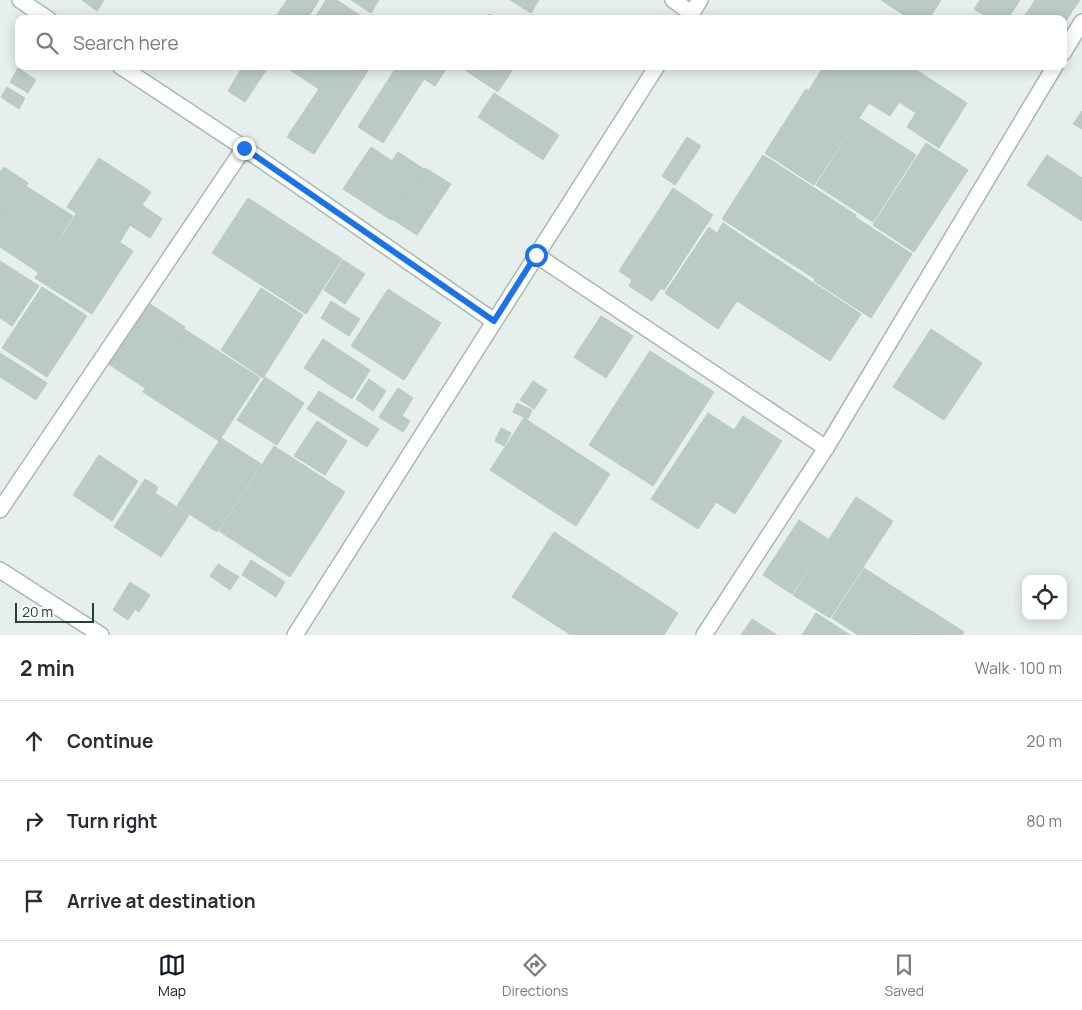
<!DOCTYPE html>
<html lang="en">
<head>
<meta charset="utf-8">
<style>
	body { margin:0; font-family:Manrope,sans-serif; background:#f7f7f7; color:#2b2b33 }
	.controls { position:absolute; right:15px; bottom:15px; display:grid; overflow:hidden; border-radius:10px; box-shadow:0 2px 12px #0003 }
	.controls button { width:45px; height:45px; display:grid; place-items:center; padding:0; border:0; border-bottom:1px solid #e1e1e2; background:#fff; color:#2b2b33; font:25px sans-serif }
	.scale { position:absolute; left:15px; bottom:12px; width:79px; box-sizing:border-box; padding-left:5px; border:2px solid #24423a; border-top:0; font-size:14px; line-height:18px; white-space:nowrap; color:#24423a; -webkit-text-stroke:4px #f7fbf9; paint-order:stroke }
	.stop { position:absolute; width:15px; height:15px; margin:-11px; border:4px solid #1a73e8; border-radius:50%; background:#fff }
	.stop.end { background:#1a73e8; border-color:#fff; box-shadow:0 1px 5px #0008 }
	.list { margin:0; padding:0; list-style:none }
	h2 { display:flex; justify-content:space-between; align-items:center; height:65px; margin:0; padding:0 20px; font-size:21px }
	h2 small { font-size:16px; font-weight:400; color:#7c7c81 }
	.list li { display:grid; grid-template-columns:32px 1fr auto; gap:15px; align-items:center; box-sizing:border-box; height:80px; padding:0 20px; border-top:1px solid #e1e1e2 }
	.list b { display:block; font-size:19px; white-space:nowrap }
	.list em { font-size:16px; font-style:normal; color:#7c7c81 }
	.icon { flex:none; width:28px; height:28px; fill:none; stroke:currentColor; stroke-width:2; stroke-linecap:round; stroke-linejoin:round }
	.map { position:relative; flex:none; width:1082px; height:635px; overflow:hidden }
	.search { position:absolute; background:#fff; box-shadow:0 2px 12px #0003; left:15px; right:15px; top:15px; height:55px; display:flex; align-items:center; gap:12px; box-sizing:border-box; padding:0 18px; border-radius:10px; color:#7c7c81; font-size:19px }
	.sheet { height:305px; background:#fff }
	nav { display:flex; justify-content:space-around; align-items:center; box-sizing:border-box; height:70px; border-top:1px solid #e1e1e2; background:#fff; font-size:14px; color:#7c7c81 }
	nav a { display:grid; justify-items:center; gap:2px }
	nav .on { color:#111827 }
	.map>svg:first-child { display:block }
	.building { fill:#bbcac4; stroke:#b8c9c2 }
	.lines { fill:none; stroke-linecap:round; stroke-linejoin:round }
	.minor-casing { stroke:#a8b8b2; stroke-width:18 }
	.minor { stroke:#fff; stroke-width:15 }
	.route { stroke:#1a73e8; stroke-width:6 }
</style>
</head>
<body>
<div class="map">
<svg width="1082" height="635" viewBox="0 0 1082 635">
	<rect width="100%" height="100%" fill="#e6efeb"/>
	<g class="building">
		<path d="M 82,0 L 104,0 L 97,11 Z"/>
		<path d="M 287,0 L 319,0 L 307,19 L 274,19 Z"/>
		<path d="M 326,0 L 337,0 L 361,16 L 359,19 L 314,19 Z"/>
		<path d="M 351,0 L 379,0 L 371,13 Z"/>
		<path d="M 510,0 L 539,0 L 531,13 Z"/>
		<path d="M 881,0 L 941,0 L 929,19 L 910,19 Z"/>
		<path d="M 980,0 L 1020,0 L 1008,19 L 990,19 L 974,9 Z"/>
		<path d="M 1035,0 L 1080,0 L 1063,25 L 1063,19 L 1023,19 Z"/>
		<path d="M 489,14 L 497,19 L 486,19 Z"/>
		<path d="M 243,66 L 269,66 L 245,102 L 228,91 Z"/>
		<path d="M 284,66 L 371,66 L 314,154 L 287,137 L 319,89 Z"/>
		<path d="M 397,66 L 448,66 L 435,86 L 424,79 L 383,143 L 358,127 Z"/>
		<path d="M 459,66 L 515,66 L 498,92 Z"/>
		<path d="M 824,66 L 910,66 L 967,103 L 939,148 L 907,127 L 916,113 L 899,102 L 890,116 L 869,103 L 857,121 L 809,90 Z"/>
		<path d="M 18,68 L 36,80 L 28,93 L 10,82 Z"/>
		<path d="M 7,87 L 25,98 L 19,109 L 1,97 Z"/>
		<path d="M 806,89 L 856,121 L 814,185 L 765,153 Z"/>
		<path d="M 494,93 L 559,135 L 543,160 L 478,117 Z"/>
		<path d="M 1082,111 L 1082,129 L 1073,124 Z"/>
		<path d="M 859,118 L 916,155 L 873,222 L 816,185 Z"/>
		<path d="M 687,137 L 701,146 L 675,185 L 662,176 Z"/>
		<path d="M 926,143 L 968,170 L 914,252 L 873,225 Z"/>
		<path d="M 371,147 L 392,161 L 398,152 L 424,169 L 391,220 L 343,189 Z"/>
		<path d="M 763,155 L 856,215 L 815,279 L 722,219 Z"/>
		<path d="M 1047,155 L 1082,178 L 1082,221 L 1027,185 Z"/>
		<path d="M 99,158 L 151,192 L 142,205 L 162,219 L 150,238 L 130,225 L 120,242 L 67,207 Z"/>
		<path d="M 4,167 L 28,183 L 0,225 L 0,172 Z"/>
		<path d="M 425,168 L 451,184 L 417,235 L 392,219 Z"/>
		<path d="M 26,186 L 73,216 L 38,272 L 0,247 L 0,227 Z"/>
		<path d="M 673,188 L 713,215 L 664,290 L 661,288 L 652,301 L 629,286 L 632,280 L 619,271 Z"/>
		<path d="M 248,198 L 342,259 L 306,314 L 212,253 Z"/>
		<path d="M 76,214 L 133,251 L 92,314 L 35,278 Z"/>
		<path d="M 855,217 L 912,254 L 871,318 L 814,281 Z"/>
		<path d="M 723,223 L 769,254 L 718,329 L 665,293 L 709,227 L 717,233 Z"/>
		<path d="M 769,254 L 861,314 L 830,361 L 737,301 Z"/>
		<path d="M 343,260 L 365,274 L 345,304 L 324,290 Z"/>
		<path d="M 0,261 L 39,286 L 12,326 L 0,318 Z"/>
		<path d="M 42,287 L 87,316 L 47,377 L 2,348 Z"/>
		<path d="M 261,288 L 303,315 L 263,378 L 221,350 Z"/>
		<path d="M 388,289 L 441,323 L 404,380 L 351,346 Z"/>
		<path d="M 144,300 L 185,327 L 145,388 L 104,361 Z"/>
		<path d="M 331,301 L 360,319 L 349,336 L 321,318 Z"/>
		<path d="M 601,316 L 633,336 L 606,378 L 574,357 Z"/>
		<path d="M 184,329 L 260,378 L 219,441 L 143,392 Z"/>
		<path d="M 931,329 L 982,363 L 944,420 L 893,387 Z"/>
		<path d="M 323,339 L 370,370 L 352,399 L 304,368 Z"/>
		<path d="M 650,351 L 714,392 L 653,486 L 589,445 Z"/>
		<path d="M 0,353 L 47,383 L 36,400 L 0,377 Z"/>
		<path d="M 265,377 L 304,403 L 277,445 L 237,420 Z"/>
		<path d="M 369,379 L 386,391 L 373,411 L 356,399 Z"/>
		<path d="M 533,381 L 547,390 L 534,409 L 520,400 Z"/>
		<path d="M 398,388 L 413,398 L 402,416 L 410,421 L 403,432 L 379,417 Z"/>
		<path d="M 319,391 L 379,429 L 367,447 L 307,409 Z"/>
		<path d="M 517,403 L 532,410 L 528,419 L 513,412 Z"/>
		<path d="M 708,413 L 734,430 L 743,416 L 782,441 L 735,514 L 716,502 L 698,529 L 651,499 Z"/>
		<path d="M 524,418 L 610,474 L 576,526 L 490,470 Z"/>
		<path d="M 317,421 L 347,441 L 325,475 L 294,456 Z"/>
		<path d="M 501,428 L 511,433 L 504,446 L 495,441 Z"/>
		<path d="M 221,438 L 261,464 L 217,532 L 177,506 Z"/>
		<path d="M 274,446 L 345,492 L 290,577 L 219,531 Z"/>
		<path d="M 99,455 L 138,481 L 112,521 L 73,495 Z"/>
		<path d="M 145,479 L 158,487 L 155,493 L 189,515 L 161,557 L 114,527 Z"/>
		<path d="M 856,497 L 893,521 L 830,618 L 793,595 Z"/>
		<path d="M 799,520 L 828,539 L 792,594 L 763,575 Z"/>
		<path d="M 554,532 L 678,613 L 664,635 L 571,635 L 512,597 Z"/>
		<path d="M 251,560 L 285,582 L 276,597 L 242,575 Z"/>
		<path d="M 218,564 L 239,577 L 230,590 L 210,576 Z"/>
		<path d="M 864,568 L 929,610 L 913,635 L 858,635 L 832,618 Z"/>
		<path d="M 130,582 L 150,595 L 139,612 L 135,609 L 128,620 L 113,610 Z"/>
		<path d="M 930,610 L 964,632 L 962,635 L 914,635 Z"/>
		<path d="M 816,613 L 850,635 L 802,635 Z"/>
		<path d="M 752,619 L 777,635 L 741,635 Z"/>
	</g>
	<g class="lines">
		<g class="minor-casing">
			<g id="minor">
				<path d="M 20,0 L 48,19"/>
				<path d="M 673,0 L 691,13"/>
				<path d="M 688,19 L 700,0"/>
				<path d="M 1063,53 L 1082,22"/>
				<path d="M 120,66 L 244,148 L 494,321"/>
				<path d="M 536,255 L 826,448"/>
				<path d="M 0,510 L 244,148"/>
				<path d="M 0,570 L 101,635"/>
				<path d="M 295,635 L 657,66"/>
				<path d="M 704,635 L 826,448 L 1055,66"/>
			</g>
		</g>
		<use href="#minor" class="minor"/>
	</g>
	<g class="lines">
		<path class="route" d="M 244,148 L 494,321 L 536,255"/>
	</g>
</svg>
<div class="controls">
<button><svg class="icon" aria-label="locate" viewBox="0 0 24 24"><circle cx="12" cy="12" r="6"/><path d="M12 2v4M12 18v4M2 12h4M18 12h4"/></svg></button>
</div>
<div class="scale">20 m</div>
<div class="stop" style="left:536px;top:255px"></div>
<div class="stop end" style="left:244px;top:148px"></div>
<div class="search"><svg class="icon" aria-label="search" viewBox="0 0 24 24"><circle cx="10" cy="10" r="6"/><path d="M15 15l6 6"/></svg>Search here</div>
</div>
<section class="sheet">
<h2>2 min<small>Walk · 100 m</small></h2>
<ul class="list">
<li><svg class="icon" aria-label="ahead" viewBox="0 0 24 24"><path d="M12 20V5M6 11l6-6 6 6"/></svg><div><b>Continue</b></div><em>20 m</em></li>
<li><svg class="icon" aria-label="right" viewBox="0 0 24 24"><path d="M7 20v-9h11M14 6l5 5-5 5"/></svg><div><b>Turn right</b></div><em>80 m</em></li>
<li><svg class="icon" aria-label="arrive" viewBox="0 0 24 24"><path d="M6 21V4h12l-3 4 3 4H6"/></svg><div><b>Arrive at destination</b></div></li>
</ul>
</section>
<nav>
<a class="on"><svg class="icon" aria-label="map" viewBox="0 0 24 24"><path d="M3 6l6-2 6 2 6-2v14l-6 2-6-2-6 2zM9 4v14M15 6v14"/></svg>Map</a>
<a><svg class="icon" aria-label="directions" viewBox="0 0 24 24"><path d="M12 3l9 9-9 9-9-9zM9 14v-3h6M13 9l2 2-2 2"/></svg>Directions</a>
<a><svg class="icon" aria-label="saved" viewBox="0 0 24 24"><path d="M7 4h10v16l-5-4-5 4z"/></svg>Saved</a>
</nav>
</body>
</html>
